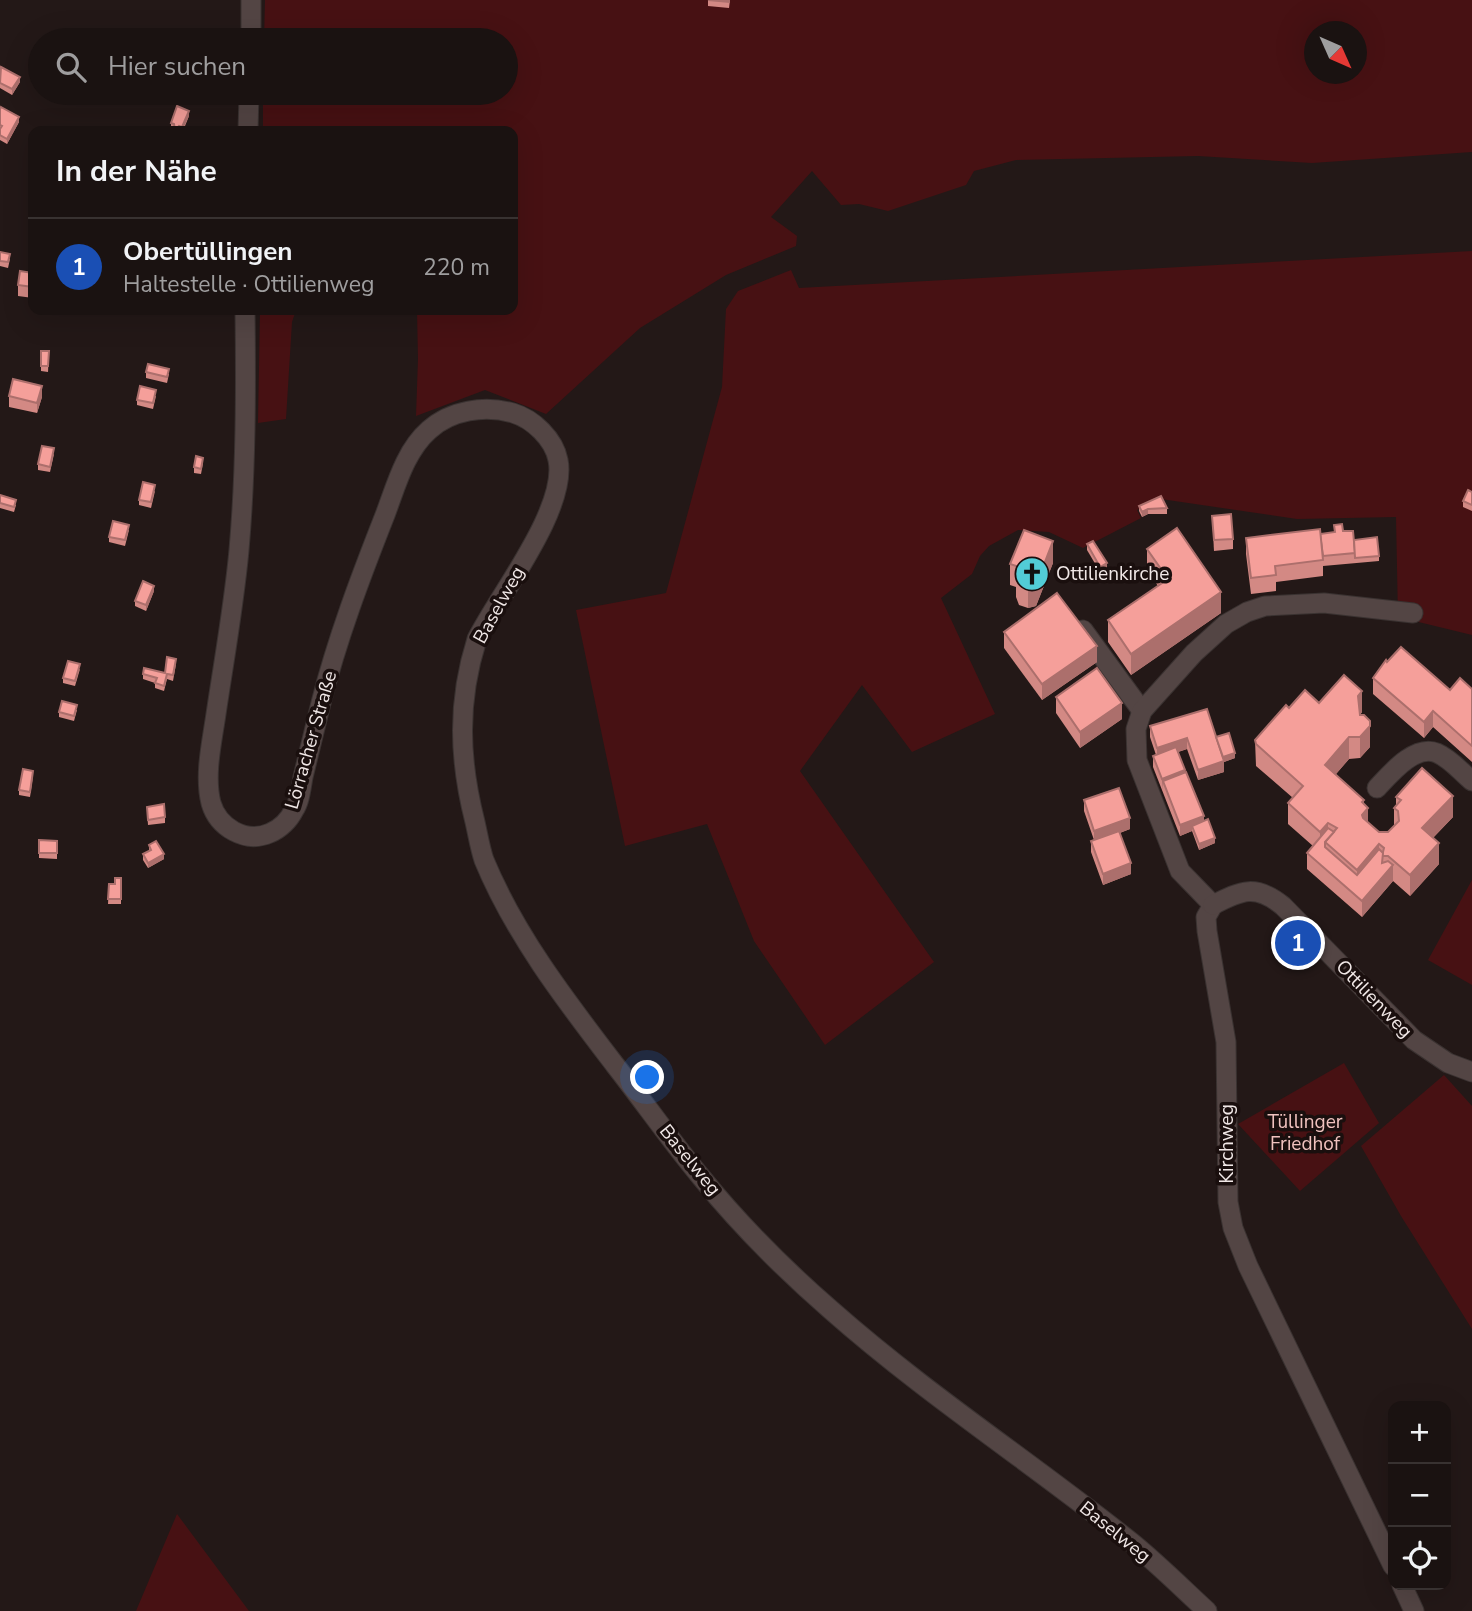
<!DOCTYPE html>
<html lang="de">
<head>
<meta charset="utf-8">
<style>
	body { margin:0; font-family:"Nunito Sans",sans-serif; background:#27201f; color:#f1f3f6 }
	.controls { position:absolute; right:21px; bottom:21px; display:grid; overflow:hidden; border-radius:14px; box-shadow:0 7px 28px #0002 }
	.controls button { width:63px; height:63px; display:grid; place-items:center; padding:0; border:0; border-bottom:2px solid #383231; background:#1a1211; color:#f1f3f6; font:35px sans-serif }
	.compass { position:absolute; left:1304px; top:21px; width:63px; height:63px; border-radius:50%; background:#1a1211; box-shadow:0 7px 28px #0002; rotate:135deg }
	.you { position:absolute; left:648px; top:1078px; width:24px; height:24px; margin:-18px; border:5px solid #fff; border-radius:50%; background:#1a73e8; box-shadow:0 0 0 10px #1a73e833 }
	.badge { display:grid; place-items:center; width:46px; height:46px; border-radius:50%; background:#52ccd6; color:#fff; font-size:23px; font-weight:700 }
	.pin { position:absolute; translate:-50% -50%; border:4px solid #fff; box-shadow:0 2px 7px #0006 }
	.list { margin:0; padding:0; list-style:none }
	h2 { display:flex; justify-content:space-between; align-items:center; height:91px; margin:0; padding:0 28px; font-size:30px }
	h2 small { font-size:23px; font-weight:400; color:#9f9e9f }
	.list li { display:grid; grid-template-columns:46px 1fr auto; gap:21px; align-items:center; box-sizing:border-box; height:98px; padding:0 28px; border-top:2px solid #383231 }
	.list b { display:block; font-size:26px; white-space:nowrap }
	.list p { margin:0; font-size:23px; white-space:nowrap; color:#9f9e9f }
	.list em { font-size:23px; font-style:normal; color:#9f9e9f }
	.icon { flex:none; width:38px; height:38px; fill:none; stroke:currentColor; stroke-width:2; stroke-linecap:round; stroke-linejoin:round }
	.map { position:relative; flex:none; width:1472px; height:1611px; overflow:hidden }
	.search { position:absolute; background:#1a1211; box-shadow:0 7px 28px #0002; left:28px; top:28px; width:490px; height:77px; display:flex; align-items:center; gap:18px; box-sizing:border-box; padding:0 24px; border-radius:38px; color:#9f9e9f; font-size:26px }
	.panel { position:absolute; background:#1a1211; box-shadow:0 7px 28px #0002; left:28px; top:126px; width:490px; height:189px; border-radius:14px }
	.map>svg:first-child { display:block }
	.green { fill:#471113; fill-rule:evenodd }
	.lines { fill:none; stroke-linecap:round; stroke-linejoin:round }
	.minor-casing { stroke:#3a3231; stroke-width:21 }
	.minor { stroke:#534544; stroke-width:19 }
	.wall { fill:#d38984 }
	.shaded-wall { fill:#ac6f6c }
	.building { fill:#f59f9a; stroke:#ac6f6c; stroke-width:2 }
	.labels { text-anchor:middle; dominant-baseline:central; stroke-width:7; stroke-linejoin:round; paint-order:stroke }
	.poi-label { font-size:19px; fill:#f1e8e7; stroke:#1a0f0e; text-anchor:start }
	.street-label { font-size:19px; fill:#f1e8e7; stroke:#1a0f0e }
	.park-label { font-size:19px; fill:#f0c2be; stroke:#1a0f0e }
</style>
</head>
<body>
<div class="map">
<svg width="1472" height="1611" viewBox="0 0 1472 1611">
	<rect width="100%" height="100%" fill="#231817"/>
	<g class="green">
		<path d="M 265,0 L 1472,0 L 1472,152 L 1312,163 L 1198,156 L 1016,160 L 974,171 L 966,185 L 888,211 L 859,204 L 841,205 L 812,171 L 771,217 L 797,236 L 796,246 L 726,275 L 640,328 L 546,414 L 485,390 L 416,416 L 418,359 L 417,310 L 513,310 L 513,131 L 263,131 L 263,93 L 506,93 L 506,40 L 264,40 ZM 1314,32 L 1356,32 L 1356,74 L 1314,74 Z"/>
		<path d="M 1472,251 L 1472,635 L 1398,617 L 1396,517 L 1297,519 L 1161,499 L 1137,510 L 1141,518 L 1083,548 L 1049,532 L 1018,530 L 989,546 L 980,556 L 972,574 L 941,598 L 995,714 L 912,752 L 862,685 L 800,771 L 934,962 L 825,1045 L 754,941 L 707,824 L 625,846 L 576,610 L 666,593 L 722,387 L 726,309 L 738,291 L 791,270 L 799,288 Z"/>
		<path d="M 260,310 L 296,310 L 292,322 L 286,419 L 258,423 Z"/>
		<path d="M 1472,880 L 1472,985 L 1428,960 Z"/>
		<path d="M 1344,1063 L 1379,1123 L 1300,1191 L 1238,1124 Z"/>
		<path d="M 1444,1075 L 1472,1106 L 1472,1329 L 1401,1216 L 1361,1146 Z"/>
		<path d="M 177,1514 L 249,1611 L 136,1611 Z"/>
	</g>
	<g class="lines">
		<g class="minor-casing">
			<g id="minor">
				<path d="M 251,40 L 251,0"/>
				<path d="M 248,131 L 249,93"/>
				<path d="M 245,310 C 246,390 246,470 239,550 C 234,605 224,660 216,714 C 212,742 204,775 211,803 C 218,827 245,844 270,833 C 280,829 289,820 294,810 C 300,801 301,788 303,777 C 309,752 315,728 321,703 C 337,639 361,576 385,515 C 396,486 405,451 429,430 C 451,410 485,405 513,413 C 533,419 554,439 558,460 C 568,508 499,595 477,639 C 457,702 459,759 475,822 C 478,835 480,848 484,860 C 515,935 566,1001 615,1065 C 644,1102 671,1141 701,1177 C 740,1225 785,1270 831,1310 C 926,1394 1032,1463 1131,1542 C 1157,1563 1182,1588 1207,1611"/>
				<path d="M 1083,630 L 1142,711"/>
				<path d="M 1377,788 C 1391,773 1415,744 1437,753 C 1451,759 1461,772 1472,781"/>
				<path d="M 1213,905 L 1206,917 L 1207,931 L 1226,1042 L 1228,1202 L 1233,1228 L 1248,1266 L 1393,1566"/>
				<path d="M 1213,905 L 1180,871 L 1137,760 L 1136,729 L 1142,711 L 1194,653 L 1226,624 L 1247,612 L 1265,606 L 1324,603 L 1413,613"/>
				<path d="M 1213,905 C 1242,890 1256,884 1283,906 L 1414,1040 L 1448,1063 L 1472,1072"/>
				<path d="M 1402,1585 L 1414,1611"/>
			</g>
		</g>
		<use href="#minor" class="minor"/>
	</g>
	<g class="wall">
		<path d="M 708,0 L 730,0 L 729,8 L 708,6 Z"/>
		<path d="M 0,68 L 20,82 L 12,95 L 0,88 Z"/>
		<path d="M 0,109 L 19,122 L 7,144 L 0,140 Z"/>
		<path d="M 189,116 L 183,131 L 174,131 L 174,129 L 171,128 L 171,123 Z"/>
		<path d="M 0,252 L 10,259 L 8,268 L 0,266 Z"/>
		<path d="M 33,273 L 33,298 L 18,296 L 18,285 Z"/>
		<path d="M 41,351 L 49,351 L 48,372 L 41,371 Z"/>
		<path d="M 146,372 L 169,374 L 167,383 L 146,378 Z"/>
		<path d="M 9,396 L 42,397 L 37,413 L 9,407 Z"/>
		<path d="M 156,396 L 153,409 L 137,405 L 137,400 Z"/>
		<path d="M 54,454 L 50,472 L 38,470 L 38,464 Z"/>
		<path d="M 203,463 L 201,474 L 194,473 L 194,467 Z"/>
		<path d="M 155,491 L 151,508 L 139,505 L 139,500 Z"/>
		<path d="M 1472,492 L 1472,511 L 1463,507 L 1463,501 Z"/>
		<path d="M 0,495 L 16,505 L 14,512 L 0,508 Z"/>
		<path d="M 1139,506 L 1167,508 L 1167,514 L 1148,514 L 1142,517 L 1139,511 Z"/>
		<path d="M 1212,516 L 1233,539 L 1233,549 L 1214,551 Z"/>
		<path d="M 1334,525 L 1354,540 L 1379,556 L 1379,561 L 1323,566 L 1323,576 L 1276,582 L 1276,591 L 1251,594 L 1246,554 L 1246,538 L 1320,534 L 1334,533 Z"/>
		<path d="M 129,530 L 125,546 L 109,542 L 109,537 Z"/>
		<path d="M 1087,544 L 1107,568 L 1100,572 L 1087,550 Z"/>
		<path d="M 1147,549 L 1221,613 L 1131,675 L 1108,642 L 1108,620 L 1158,586 L 1147,570 Z"/>
		<path d="M 1053,563 L 1036,606 L 1028,608 L 1019,605 L 1016,597 L 1016,587 L 1010,585 L 1010,564 Z"/>
		<path d="M 154,591 L 146,611 L 135,606 L 135,601 Z"/>
		<path d="M 1004,632 L 1097,662 L 1042,700 L 1004,648 Z"/>
		<path d="M 176,664 L 173,681 L 167,679 L 164,691 L 155,688 L 155,683 L 143,679 L 143,674 L 165,673 Z"/>
		<path d="M 80,669 L 75,686 L 63,683 L 63,678 Z"/>
		<path d="M 1373,678 L 1450,690 L 1472,689 L 1472,762 L 1433,727 L 1424,738 L 1373,694 Z"/>
		<path d="M 1056,697 L 1122,719 L 1080,748 L 1056,713 Z"/>
		<path d="M 1319,703 L 1362,712 L 1360,715 L 1370,747 L 1360,758 L 1349,759 L 1335,775 L 1364,804 L 1368,823 L 1379,832 L 1388,832 L 1394,826 L 1394,808 L 1396,805 L 1396,797 L 1453,817 L 1433,838 L 1439,864 L 1410,896 L 1393,881 L 1362,917 L 1307,869 L 1307,853 L 1313,846 L 1288,824 L 1288,803 L 1293,798 L 1256,766 L 1255,740 L 1289,708 Z"/>
		<path d="M 77,710 L 74,721 L 59,717 L 59,712 Z"/>
		<path d="M 1150,726 L 1216,737 L 1235,758 L 1224,762 L 1224,772 L 1198,780 L 1187,749 L 1178,752 L 1204,821 L 1215,843 L 1199,850 L 1192,831 L 1180,836 L 1153,767 L 1153,756 L 1156,755 L 1150,737 Z"/>
		<path d="M 33,776 L 30,797 L 19,795 L 19,790 Z"/>
		<path d="M 1084,800 L 1130,829 L 1120,833 L 1131,874 L 1103,885 L 1091,852 L 1091,841 L 1094,840 L 1084,811 Z"/>
		<path d="M 147,807 L 165,817 L 165,823 L 148,825 Z"/>
		<path d="M 39,840 L 57,841 L 57,859 L 39,858 Z"/>
		<path d="M 149,845 L 164,859 L 148,868 L 143,860 L 143,854 L 149,851 Z"/>
		<path d="M 121,878 L 121,904 L 108,904 L 109,884 L 115,884 Z"/>
	</g>
	<g class="shaded-wall">
		<path d="M 20,77 L 20,82 L 12,95 L 12,89 Z"/>
		<path d="M 189,111 L 189,116 L 182,131 L 182,127 Z"/>
		<path d="M 19,117 L 19,122 L 7,144 L 7,139 Z"/>
		<path d="M 42,386 L 42,397 L 37,413 L 37,403 Z"/>
		<path d="M 1148,509 L 1148,514 L 1142,517 L 1142,512 Z"/>
		<path d="M 1053,541 L 1053,563 L 1036,606 L 1028,608 L 1028,587 Z"/>
		<path d="M 1107,563 L 1107,568 L 1100,572 L 1100,567 Z"/>
		<path d="M 154,586 L 154,591 L 146,611 L 146,605 Z"/>
		<path d="M 1221,592 L 1221,613 L 1131,675 L 1131,654 Z"/>
		<path d="M 1097,646 L 1097,662 L 1042,700 L 1042,684 Z"/>
		<path d="M 1362,691 L 1362,712 L 1358,717 L 1358,696 Z"/>
		<path d="M 1122,703 L 1122,719 L 1080,748 L 1080,732 Z"/>
		<path d="M 1433,711 L 1433,727 L 1424,738 L 1424,722 Z"/>
		<path d="M 1370,726 L 1370,747 L 1360,758 L 1360,737 Z"/>
		<path d="M 1349,737 L 1349,759 L 1325,787 L 1325,765 Z"/>
		<path d="M 1187,738 L 1187,749 L 1157,759 L 1157,748 Z"/>
		<path d="M 1235,753 L 1235,758 L 1224,762 L 1224,772 L 1198,780 L 1198,770 L 1221,757 Z"/>
		<path d="M 1185,770 L 1185,781 L 1163,781 L 1162,790 L 1162,779 Z"/>
		<path d="M 1453,796 L 1453,817 L 1422,849 L 1422,828 Z"/>
		<path d="M 1364,800 L 1364,812 L 1368,808 L 1368,829 L 1362,836 L 1362,802 Z"/>
		<path d="M 1204,816 L 1204,827 L 1192,826 L 1192,831 L 1180,836 L 1180,825 Z"/>
		<path d="M 1130,818 L 1130,829 L 1094,842 L 1094,831 Z"/>
		<path d="M 1328,823 L 1328,844 L 1325,842 L 1320,853 L 1320,832 Z"/>
		<path d="M 1215,838 L 1215,843 L 1199,850 L 1199,844 Z"/>
		<path d="M 1439,843 L 1439,864 L 1410,896 L 1410,875 Z"/>
		<path d="M 1379,844 L 1379,865 L 1357,891 L 1357,870 Z"/>
		<path d="M 164,854 L 164,859 L 148,868 L 148,863 Z"/>
		<path d="M 1131,863 L 1131,874 L 1103,885 L 1103,874 Z"/>
		<path d="M 1393,865 L 1393,881 L 1362,917 L 1362,901 Z"/>
	</g>
	<g class="building">
		<path d="M 708,0 L 729,0 L 729,2 Z"/>
		<path d="M 1,67 L 20,77 L 12,89 L 0,83 Z"/>
		<path d="M 177,106 L 189,111 L 182,127 L 179,126 L 175,130 L 174,124 L 171,123 Z"/>
		<path d="M 1,107 L 19,117 L 7,139 L 0,135 L 0,129 L 2,126 L 0,125 L 0,109 Z"/>
		<path d="M 0,252 L 10,254 L 8,262 L 0,261 Z"/>
		<path d="M 20,271 L 33,273 L 33,287 L 18,285 Z"/>
		<path d="M 41,351 L 49,351 L 48,366 L 41,366 Z"/>
		<path d="M 148,364 L 169,369 L 167,377 L 146,372 Z"/>
		<path d="M 13,379 L 42,386 L 37,403 L 9,396 Z"/>
		<path d="M 140,386 L 156,390 L 153,403 L 137,400 Z"/>
		<path d="M 42,446 L 54,448 L 50,467 L 38,464 Z"/>
		<path d="M 196,456 L 203,458 L 201,469 L 194,467 Z"/>
		<path d="M 143,482 L 155,485 L 151,502 L 139,500 Z"/>
		<path d="M 1468,490 L 1472,492 L 1472,505 L 1463,501 Z"/>
		<path d="M 0,495 L 16,500 L 14,507 L 0,503 Z"/>
		<path d="M 1161,496 L 1167,508 L 1148,509 L 1142,512 L 1139,506 Z"/>
		<path d="M 1231,514 L 1233,539 L 1214,540 L 1212,516 Z"/>
		<path d="M 113,521 L 129,525 L 125,540 L 109,537 Z"/>
		<path d="M 1342,524 L 1343,531 L 1353,531 L 1355,553 L 1323,556 L 1320,534 L 1335,532 L 1334,525 Z"/>
		<path d="M 1177,528 L 1221,592 L 1131,654 L 1108,620 L 1168,579 L 1147,549 Z"/>
		<path d="M 1320,529 L 1323,560 L 1275,566 L 1276,575 L 1251,578 L 1246,538 Z"/>
		<path d="M 1024,530 L 1053,541 L 1036,585 L 1028,587 L 1019,583 L 1016,576 L 1019,567 L 1010,564 Z"/>
		<path d="M 1377,537 L 1379,556 L 1355,558 L 1354,540 Z"/>
		<path d="M 1093,541 L 1107,563 L 1100,567 L 1087,544 Z"/>
		<path d="M 143,581 L 154,586 L 146,605 L 135,601 Z"/>
		<path d="M 1057,593 L 1097,646 L 1042,684 L 1004,632 Z"/>
		<path d="M 1401,647 L 1450,690 L 1460,678 L 1472,689 L 1472,746 L 1433,711 L 1424,722 L 1373,678 L 1386,660 L 1387,662 Z"/>
		<path d="M 167,657 L 176,659 L 173,675 L 167,674 L 164,686 L 155,683 L 157,678 L 143,674 L 144,668 L 165,673 Z"/>
		<path d="M 68,661 L 80,664 L 75,681 L 63,678 Z"/>
		<path d="M 1097,668 L 1122,703 L 1080,732 L 1056,697 Z"/>
		<path d="M 1344,675 L 1362,691 L 1358,696 L 1360,715 L 1364,715 L 1370,721 L 1370,726 L 1360,737 L 1349,737 L 1325,765 L 1364,800 L 1362,802 L 1368,808 L 1362,815 L 1363,818 L 1379,832 L 1388,832 L 1399,821 L 1398,811 L 1394,808 L 1401,800 L 1396,797 L 1422,768 L 1453,796 L 1422,828 L 1439,843 L 1410,875 L 1388,856 L 1382,856 L 1384,848 L 1379,844 L 1357,870 L 1325,842 L 1337,828 L 1328,823 L 1320,832 L 1288,803 L 1303,786 L 1256,744 L 1255,740 L 1286,705 L 1289,708 L 1305,690 L 1319,703 Z"/>
		<path d="M 62,701 L 77,705 L 74,716 L 59,712 Z"/>
		<path d="M 1207,709 L 1224,761 L 1198,770 L 1187,738 L 1157,748 L 1150,726 Z"/>
		<path d="M 1229,733 L 1235,753 L 1223,757 L 1216,737 Z"/>
		<path d="M 1176,747 L 1185,770 L 1162,779 L 1153,756 Z"/>
		<path d="M 23,769 L 33,771 L 30,792 L 19,790 Z"/>
		<path d="M 1186,772 L 1204,816 L 1180,825 L 1163,781 Z"/>
		<path d="M 1119,788 L 1130,818 L 1094,831 L 1084,800 Z"/>
		<path d="M 164,804 L 165,817 L 148,820 L 147,807 Z"/>
		<path d="M 1208,819 L 1215,838 L 1199,844 L 1192,826 Z"/>
		<path d="M 1328,828 L 1334,832 L 1325,842 L 1325,847 L 1357,875 L 1379,849 L 1383,853 L 1382,863 L 1388,861 L 1393,865 L 1362,901 L 1307,853 Z"/>
		<path d="M 1119,831 L 1131,863 L 1103,874 L 1091,841 Z"/>
		<path d="M 39,840 L 57,841 L 57,853 L 39,853 Z"/>
		<path d="M 156,841 L 164,854 L 148,863 L 143,854 L 151,850 L 149,845 Z"/>
		<path d="M 115,878 L 121,878 L 121,899 L 108,899 L 109,884 L 115,884 Z"/>
	</g>
	<defs>
		<g id="church-disc" transform="scale(1.75)"><circle r="9.5" fill="#52ccd6" stroke="#1a0f0e"/><path d="M-1.2-6h2.4v3.5h3.3v2.4h-3.3V6h-2.4V-.1h-3.3v-2.4h3.3Z" fill="#111"/></g>
	</defs>
	<g fill-rule="evenodd">
		<use href="#church-disc" x="1032" y="574"/>
	</g>
	<g class="labels">
		<g class="poi-label">
			<text x="1056" y="574">Ottilienkirche</text>
		</g>
		<g class="street-label">
			<text transform="translate(499 605) rotate(-61)">Baselweg</text>
			<text transform="translate(311 740) rotate(-74)">Lörracher Straße</text>
			<text transform="translate(1374 999) rotate(46)">Ottilienweg</text>
			<text transform="translate(1227 1144) rotate(-90)">Kirchweg</text>
			<text transform="translate(690 1160) rotate(51)">Baselweg</text>
			<text transform="translate(1115 1532) rotate(39)">Baselweg</text>
		</g>
		<g class="park-label">
			<text x="1305" y="1122">Tüllinger<tspan x="1305" dy="22">Friedhof</tspan></text>
		</g>
	</g>
</svg>
<div class="controls">
<button>+</button>
<button>−</button>
<button><svg class="icon" aria-label="locate" viewBox="0 0 24 24"><circle cx="12" cy="12" r="6"/><path d="M12 2v4M12 18v4M2 12h4M18 12h4"/></svg></button>
</div>
<svg class="compass" viewBox="-18 -18 36 36"><path d="M0-13l5 13h-10z" fill="#e53935"/><path d="M0 13l5-13h-10z" fill="#9f9e9f"/></svg>
<div class="you"></div>
<div class="pin badge" style="left:1298px;top:943px;background:#1a4fb4">1</div>
<div class="search"><svg class="icon" aria-label="search" viewBox="0 0 24 24"><circle cx="10" cy="10" r="6"/><path d="M15 15l6 6"/></svg>Hier suchen</div>
<section class="panel">
<h2>In der Nähe<small></small></h2>
<ul class="list">
<li><span class="badge" style="background:#1a4fb4">1</span><div><b>Obertüllingen</b><p>Haltestelle · Ottilienweg</p></div><em>220 m</em></li>
</ul>
</section>
</div>
</body>
</html>
